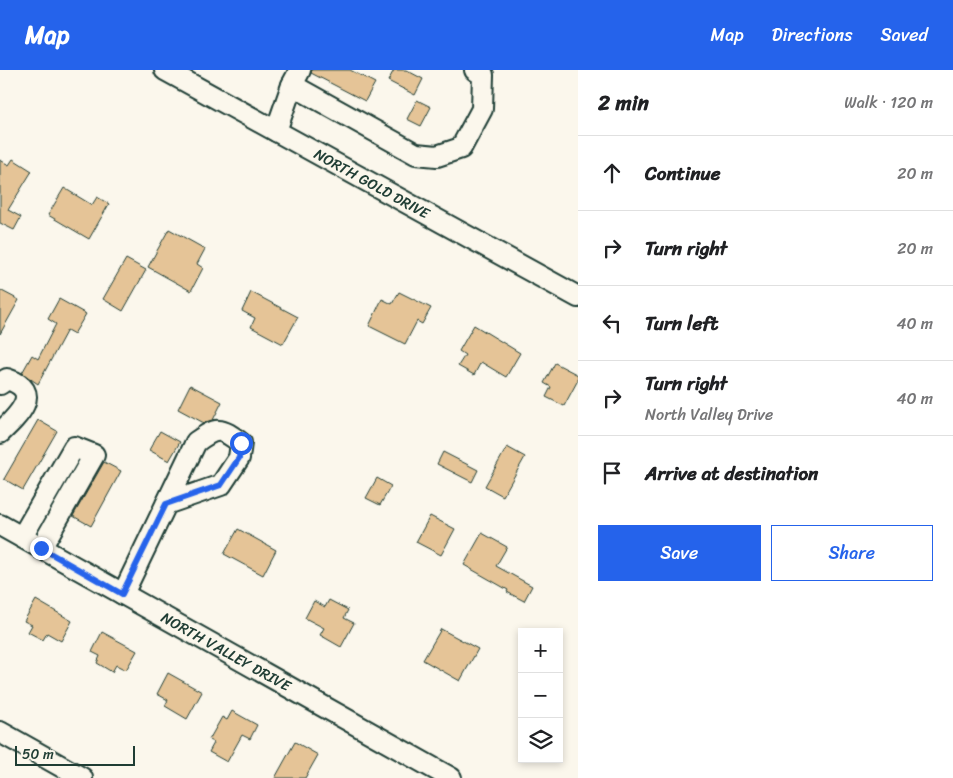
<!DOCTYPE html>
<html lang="en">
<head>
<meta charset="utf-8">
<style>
	body { margin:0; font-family:Sriracha,sans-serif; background:#f6f6f6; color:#202124 }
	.controls { position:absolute; right:15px; bottom:15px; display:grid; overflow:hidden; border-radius:0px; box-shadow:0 2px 8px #0003 }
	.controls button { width:45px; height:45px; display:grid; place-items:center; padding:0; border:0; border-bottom:1px solid #e0e0e0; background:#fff; color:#202124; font:25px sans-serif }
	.scale { position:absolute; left:15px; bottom:12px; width:120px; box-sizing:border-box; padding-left:5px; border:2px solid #1f3d34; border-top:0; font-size:14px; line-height:18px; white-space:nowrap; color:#1f3d34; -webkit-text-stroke:4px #fbf7ec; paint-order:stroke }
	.stop { position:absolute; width:15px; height:15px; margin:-11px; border:4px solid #2563eb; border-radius:50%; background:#fff }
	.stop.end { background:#2563eb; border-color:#fff; box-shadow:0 1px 5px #0008 }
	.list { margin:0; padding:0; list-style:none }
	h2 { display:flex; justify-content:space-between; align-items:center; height:65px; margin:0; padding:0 20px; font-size:21px }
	h2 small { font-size:16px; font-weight:400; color:#757577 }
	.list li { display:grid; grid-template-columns:32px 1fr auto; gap:15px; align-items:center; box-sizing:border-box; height:75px; padding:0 20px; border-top:1px solid #e0e0e0 }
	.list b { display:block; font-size:19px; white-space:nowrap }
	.list p { margin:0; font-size:16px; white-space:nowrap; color:#757577 }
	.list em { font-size:16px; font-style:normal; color:#757577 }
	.actions { display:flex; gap:10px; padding:15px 20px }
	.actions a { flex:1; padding:11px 0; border:1px solid #2563eb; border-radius:0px; text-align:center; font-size:18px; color:#2563eb }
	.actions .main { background:#2563eb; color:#fff }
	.icon { flex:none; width:28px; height:28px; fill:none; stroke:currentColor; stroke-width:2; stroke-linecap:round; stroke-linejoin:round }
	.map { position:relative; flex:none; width:578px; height:708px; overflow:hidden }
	header { display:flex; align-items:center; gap:30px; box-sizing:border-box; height:70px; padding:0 25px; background:#2563eb; color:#fff }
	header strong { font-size:24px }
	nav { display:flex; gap:28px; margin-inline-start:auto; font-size:18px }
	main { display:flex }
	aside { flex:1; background:#fff }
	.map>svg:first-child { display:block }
	.building { fill:#e5c497; stroke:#1f3d34 }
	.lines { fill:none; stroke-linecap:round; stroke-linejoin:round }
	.minor-casing { stroke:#1f3d34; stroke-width:24 }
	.minor { stroke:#fbf7ec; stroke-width:20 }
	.route { stroke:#2563eb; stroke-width:6 }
	.labels { text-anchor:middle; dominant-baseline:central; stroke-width:4; stroke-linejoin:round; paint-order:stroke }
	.street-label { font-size:15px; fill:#1f3d34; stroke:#fbf7ec }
</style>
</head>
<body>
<header>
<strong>Map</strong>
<nav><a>Map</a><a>Directions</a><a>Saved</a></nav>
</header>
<main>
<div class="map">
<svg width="578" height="708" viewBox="0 0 578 708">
	<rect width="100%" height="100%" fill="#fbf7ec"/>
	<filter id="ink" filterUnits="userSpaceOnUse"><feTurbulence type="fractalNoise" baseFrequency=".02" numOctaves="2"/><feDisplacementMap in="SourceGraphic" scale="10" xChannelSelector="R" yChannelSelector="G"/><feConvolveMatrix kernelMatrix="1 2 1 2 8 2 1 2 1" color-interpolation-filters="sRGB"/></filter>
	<g filter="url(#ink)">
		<g class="building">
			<path d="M 312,0 L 350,0 L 375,13 L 365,31 L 311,3 Z"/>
			<path d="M 394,0 L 406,0 L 423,9 L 415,25 L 388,11 Z"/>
			<path d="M 417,30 L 431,37 L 421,56 L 407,49 Z"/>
			<path d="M 13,89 L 32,101 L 8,140 L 21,147 L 14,160 L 0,153 L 0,90 L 9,95 Z"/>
			<path d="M 64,118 L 92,135 L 97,127 L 109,134 L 89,169 L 48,145 Z"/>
			<path d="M 169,159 L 205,179 L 197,194 L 203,198 L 191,221 L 148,197 Z"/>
			<path d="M 126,189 L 146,200 L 123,241 L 103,229 Z"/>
			<path d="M 0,220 L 19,230 L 0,264 Z"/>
			<path d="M 251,222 L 298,247 L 283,274 L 251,257 L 255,248 L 242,241 Z"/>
			<path d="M 399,222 L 431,238 L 422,254 L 417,251 L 405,274 L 369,256 L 382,229 L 392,234 Z"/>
			<path d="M 59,229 L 86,244 L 74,264 L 67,260 L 38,314 L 22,303 L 32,285 L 38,289 L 56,254 L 48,249 Z"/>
			<path d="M 474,255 L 520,283 L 506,307 L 481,292 L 474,305 L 458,296 L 465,285 L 459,281 Z"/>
			<path d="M 555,293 L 578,305 L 578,310 L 564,336 L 546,327 L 551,317 L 544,313 Z"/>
			<path d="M 190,315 L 222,332 L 213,350 L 204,353 L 178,339 Z"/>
			<path d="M 38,350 L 57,361 L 23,420 L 4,409 Z"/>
			<path d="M 160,361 L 180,372 L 169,391 L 149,380 Z"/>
			<path d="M 507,377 L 525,387 L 503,426 L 485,416 Z"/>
			<path d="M 443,382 L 478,400 L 472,412 L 437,394 Z"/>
			<path d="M 104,392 L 121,401 L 91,456 L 73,446 Z"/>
			<path d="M 377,408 L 391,416 L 380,435 L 366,428 Z"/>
			<path d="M 430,446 L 455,459 L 441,485 L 416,472 Z"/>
			<path d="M 238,459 L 276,480 L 263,505 L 224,484 Z"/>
			<path d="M 482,463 L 507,477 L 496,496 L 532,516 L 524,531 L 507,522 L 508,520 L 464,495 Z"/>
			<path d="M 36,530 L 72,551 L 61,571 L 47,563 L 43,570 L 28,562 L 32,555 L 24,551 Z"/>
			<path d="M 329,530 L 348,540 L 344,548 L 354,553 L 341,577 L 320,565 L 324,558 L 305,548 L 314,531 L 325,537 Z"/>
			<path d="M 441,559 L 478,579 L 460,611 L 423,590 Z"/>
			<path d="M 102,562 L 137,581 L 126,600 L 116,595 L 112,602 L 97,593 L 100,586 L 92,582 Z"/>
			<path d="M 168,603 L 202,622 L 187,649 L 165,636 L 168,630 L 157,624 Z"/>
			<path d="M 232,641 L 257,655 L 250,669 L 242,665 L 227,692 L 209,682 L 214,673 L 209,670 L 222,647 L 227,650 Z"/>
			<path d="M 295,672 L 318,685 L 305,708 L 275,708 Z"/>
		</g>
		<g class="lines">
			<g class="minor-casing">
				<g id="minor">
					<path id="s1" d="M 165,0 L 578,227"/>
					<path d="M 292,15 L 416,84 L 437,86 L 461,78 L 482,39 L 483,5 L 475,0"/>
					<path d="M 276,61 L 292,15 L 300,0"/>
					<path d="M 0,314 L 7,309 C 45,321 17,347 0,363"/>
					<path id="s2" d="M 0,455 L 451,708"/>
					<path d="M 22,467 L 74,377 L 94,385 L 41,478"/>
					<path d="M 123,524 L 196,372 C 217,357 220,357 241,373 L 239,388 L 221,415 L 166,434"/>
					<path d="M 0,662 L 82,708"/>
				</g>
			</g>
			<use href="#minor" class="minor"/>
		</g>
	</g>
	<g class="lines" filter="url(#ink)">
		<path class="route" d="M 41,478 L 122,524 L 166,434 L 221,415 L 239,388 L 241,373"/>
	</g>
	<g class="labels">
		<g class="street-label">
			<text stroke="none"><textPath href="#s1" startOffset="236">NORTH GOLD DRIVE</textPath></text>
			<text stroke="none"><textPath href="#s2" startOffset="259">NORTH VALLEY DRIVE</textPath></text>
		</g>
	</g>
</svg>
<div class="controls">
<button>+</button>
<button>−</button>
<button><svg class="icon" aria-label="layers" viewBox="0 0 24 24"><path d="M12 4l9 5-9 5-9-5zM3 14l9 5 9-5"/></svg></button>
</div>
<div class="scale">50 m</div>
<div class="stop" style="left:241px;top:373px"></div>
<div class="stop end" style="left:41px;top:478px"></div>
</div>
<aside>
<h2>2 min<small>Walk · 120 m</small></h2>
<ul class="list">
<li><svg class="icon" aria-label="ahead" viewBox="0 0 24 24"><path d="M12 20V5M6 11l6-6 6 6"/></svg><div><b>Continue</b></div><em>20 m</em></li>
<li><svg class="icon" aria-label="right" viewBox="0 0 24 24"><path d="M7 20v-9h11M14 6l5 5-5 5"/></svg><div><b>Turn right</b></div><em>20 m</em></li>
<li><svg class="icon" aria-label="left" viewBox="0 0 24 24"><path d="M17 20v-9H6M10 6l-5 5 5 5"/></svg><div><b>Turn left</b></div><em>40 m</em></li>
<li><svg class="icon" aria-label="right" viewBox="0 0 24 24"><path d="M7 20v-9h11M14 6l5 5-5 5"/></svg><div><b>Turn right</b><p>North Valley Drive</p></div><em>40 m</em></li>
<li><svg class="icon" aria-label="arrive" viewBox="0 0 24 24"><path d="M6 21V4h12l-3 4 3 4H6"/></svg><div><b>Arrive at destination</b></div></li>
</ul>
<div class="actions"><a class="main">Save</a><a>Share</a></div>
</aside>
</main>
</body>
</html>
